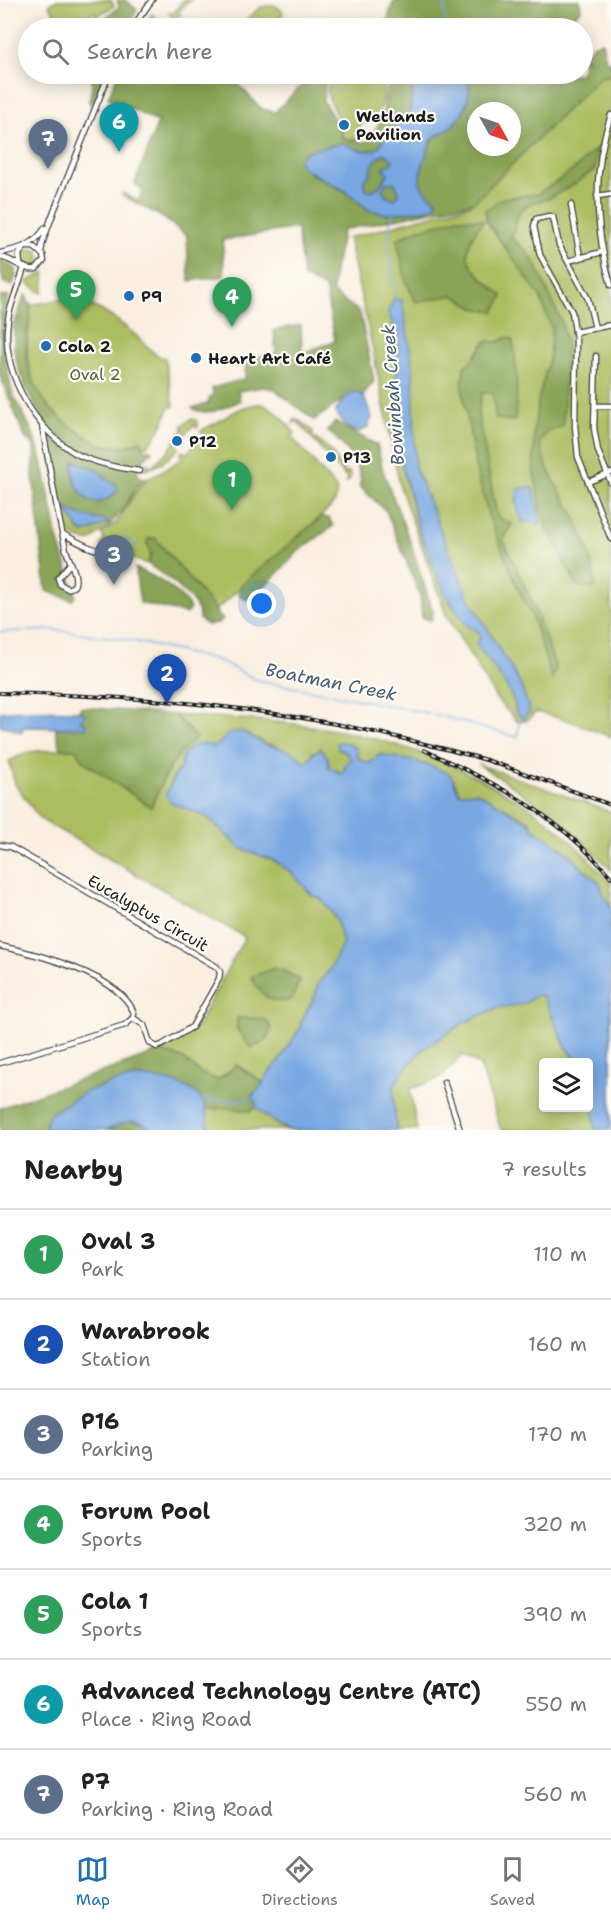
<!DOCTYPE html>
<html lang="en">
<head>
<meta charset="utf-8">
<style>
	body { margin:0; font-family:"Shantell Sans",sans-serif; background:#f2f2f2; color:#202124 }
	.controls { position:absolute; right:18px; bottom:18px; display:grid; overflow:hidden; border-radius:6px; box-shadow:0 3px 15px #0003 }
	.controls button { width:54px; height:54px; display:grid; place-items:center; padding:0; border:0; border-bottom:2px solid #e0e0e0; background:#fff; color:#202124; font:30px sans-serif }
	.compass { position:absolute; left:467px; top:102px; width:54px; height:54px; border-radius:50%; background:#fff; box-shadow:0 3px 15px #0003; rotate:130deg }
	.you { position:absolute; left:262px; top:604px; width:21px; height:21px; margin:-15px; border:4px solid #fff; border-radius:50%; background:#1a73e8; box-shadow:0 0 0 9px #1a73e833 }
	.badge { display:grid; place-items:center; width:39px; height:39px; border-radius:50%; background:#1f6fb2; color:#fff; font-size:20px; font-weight:700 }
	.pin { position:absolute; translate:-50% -50px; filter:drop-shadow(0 2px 3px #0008) }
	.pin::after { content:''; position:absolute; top:32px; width:21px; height:18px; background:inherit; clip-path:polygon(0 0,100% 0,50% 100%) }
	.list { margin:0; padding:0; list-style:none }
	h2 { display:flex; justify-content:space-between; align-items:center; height:78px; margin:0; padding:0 24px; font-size:26px }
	h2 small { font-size:20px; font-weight:400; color:#757577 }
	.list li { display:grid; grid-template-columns:39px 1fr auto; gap:18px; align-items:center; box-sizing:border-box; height:90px; padding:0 24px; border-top:2px solid #e0e0e0 }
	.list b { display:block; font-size:22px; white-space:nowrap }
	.list p { margin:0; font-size:20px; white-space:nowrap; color:#757577 }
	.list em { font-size:20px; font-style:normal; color:#757577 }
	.icon { flex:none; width:33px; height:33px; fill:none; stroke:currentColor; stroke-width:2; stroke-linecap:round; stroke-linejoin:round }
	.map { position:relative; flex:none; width:611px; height:1130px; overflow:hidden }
	.search { position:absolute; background:#fff; box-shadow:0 3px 15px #0003; left:18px; right:18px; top:18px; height:66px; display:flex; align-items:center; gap:15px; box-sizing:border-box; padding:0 21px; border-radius:33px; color:#757577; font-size:22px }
	.sheet { height:708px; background:#fff }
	nav { display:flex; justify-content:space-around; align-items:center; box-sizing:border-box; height:84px; border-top:2px solid #e0e0e0; background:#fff; font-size:16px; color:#757577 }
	nav a { display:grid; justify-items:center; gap:3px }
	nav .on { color:#1f6fb2 }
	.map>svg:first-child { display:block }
	.green { fill:#acbd61; stroke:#646c3e; stroke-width:1.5 }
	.forest { fill:#89a457; stroke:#52603a; stroke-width:1.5; fill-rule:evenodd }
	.water { fill:#78a7e2; stroke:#4a627f; stroke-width:1.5; fill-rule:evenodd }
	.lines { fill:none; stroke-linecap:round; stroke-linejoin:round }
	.stream { stroke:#78a7e2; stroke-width:1.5 }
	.minor-casing { stroke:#3d3c39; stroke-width:7 }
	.minor { stroke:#fff; stroke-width:4.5 }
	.rail-casing { stroke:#1c1c1c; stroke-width:4 }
	.rail { stroke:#fdfcf7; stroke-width:1.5; stroke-dasharray:4.5; stroke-linecap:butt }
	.poi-dot { fill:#1f6fb2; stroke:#fdfcf7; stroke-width:2 }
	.labels { text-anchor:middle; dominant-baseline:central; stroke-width:4.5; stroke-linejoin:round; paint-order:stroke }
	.poi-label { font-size:16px; font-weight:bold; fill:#1c1c1c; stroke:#fdfcf7; text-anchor:start }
	.park-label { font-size:16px; fill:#565c38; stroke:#fdfcf7 }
	.street-label { font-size:16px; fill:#1c1c1c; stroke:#fdfcf7 }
	.water-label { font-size:18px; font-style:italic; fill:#455b75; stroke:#fdfcf7 }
</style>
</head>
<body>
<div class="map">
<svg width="611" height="1130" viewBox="0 0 611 1130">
	<rect width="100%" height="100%" fill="#fdfcf7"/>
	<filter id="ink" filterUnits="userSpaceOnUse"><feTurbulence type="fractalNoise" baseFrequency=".0167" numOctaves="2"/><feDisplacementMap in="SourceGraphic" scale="12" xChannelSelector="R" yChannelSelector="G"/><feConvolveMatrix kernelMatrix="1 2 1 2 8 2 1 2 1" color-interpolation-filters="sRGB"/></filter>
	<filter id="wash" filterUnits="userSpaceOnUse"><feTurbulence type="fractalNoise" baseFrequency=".008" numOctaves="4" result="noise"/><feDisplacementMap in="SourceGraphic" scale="24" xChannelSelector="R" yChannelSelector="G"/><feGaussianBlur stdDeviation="1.35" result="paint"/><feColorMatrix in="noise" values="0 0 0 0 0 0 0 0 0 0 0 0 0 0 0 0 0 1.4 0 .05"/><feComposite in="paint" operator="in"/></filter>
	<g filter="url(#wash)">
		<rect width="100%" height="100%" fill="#f9eedf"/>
		<g class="green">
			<path d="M 57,0 L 111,0 L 114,6 L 97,16 L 95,12 L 67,28 L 63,28 L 49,5 Z"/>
			<path d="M 183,0 L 191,0 L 178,12 L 181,15 L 172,19 L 169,12 L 173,14 Z"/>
			<path d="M 274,5 L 282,10 L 283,14 L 269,28 L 258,16 L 244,28 L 241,24 L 261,7 Z"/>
			<path d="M 611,68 L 611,737 L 567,720 L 536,712 L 528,720 L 518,722 L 498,701 L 447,617 L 400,487 L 373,350 L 348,238 L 469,205 L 554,117 Z"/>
			<path d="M 335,74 L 383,74 C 387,96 383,117 360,125 L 360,139 L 343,139 C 341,131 340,122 336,115 C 328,97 322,91 335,74 Z"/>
			<circle cx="31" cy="258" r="9"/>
			<path d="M 45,272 L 43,293 L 41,293 L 27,282 Z"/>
			<path d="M 88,294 L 89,304 C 112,315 129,328 146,345 C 152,351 157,357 165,358 L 174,406 L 169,408 C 163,425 158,437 144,448 L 141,440 C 101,465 42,413 31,375 C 24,351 29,329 31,305 Z"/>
			<path d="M 260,404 C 276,407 284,421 295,433 L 292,437 L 337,489 L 335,501 L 330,508 L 216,610 L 155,538 L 148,564 L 128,557 L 108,546 L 101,546 L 104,539 L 102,534 L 117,522 L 134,494 L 148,478 L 168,468 L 182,458 L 180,454 L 183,451 L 186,454 L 204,435 L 201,431 C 205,427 209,427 214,424 C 230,415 241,405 260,404 Z"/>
			<path d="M 191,419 L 196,420 L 198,426 L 197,428 L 194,425 L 176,444 L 179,448 C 170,457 158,469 144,469 L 146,463 L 152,466 L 169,450 L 184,428 L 182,426 Z"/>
			<path d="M 297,419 L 314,432 L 311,435 L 329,449 L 346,474 L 349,472 L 351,476 L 349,481 L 345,483 L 348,480 L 297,421 L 293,424 L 294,420 Z"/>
			<path d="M 62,507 L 71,516 L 79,530 L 84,533 L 98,528 L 105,524 L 110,525 L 90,541 L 83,541 L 74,537 L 67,530 Z"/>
			<path d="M 175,715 C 293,721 394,728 500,790 C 511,797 524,803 535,811 C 564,832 587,857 611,883 L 611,906 L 602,893 L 600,884 L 582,868 L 571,855 L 533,828 L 529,821 L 477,793 L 459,793 L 454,780 L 408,760 L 395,759 L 381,754 L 370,763 L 364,762 L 357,756 L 356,749 L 348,743 L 338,748 L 347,754 L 351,760 L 342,773 L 329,767 L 328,758 L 313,752 L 310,759 L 304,763 L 275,745 L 265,744 L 257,738 C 232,742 209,748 184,753 L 181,766 L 171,781 L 170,802 L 207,817 L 240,848 L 275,861 L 291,872 L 312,895 L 320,898 L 331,911 L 337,921 L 343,943 L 329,971 L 319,982 L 315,996 L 301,1022 L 301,1027 L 279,1061 L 268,1074 L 264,1083 L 236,1065 L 218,1080 L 202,1074 L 182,1058 L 163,1053 L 159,1050 L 195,1029 L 245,937 L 40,819 L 15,784 L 9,761 L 28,752 L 75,748 L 86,763 L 151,807 C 162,781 173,755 196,738 Z"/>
			<path d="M 478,764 L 611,812 L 611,870 C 572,827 527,794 478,764 Z"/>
			<path d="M 537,995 L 543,996 L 565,1045 L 578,1062 L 544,1062 L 544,1108 L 588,1108 L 589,1083 L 593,1095 L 595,1130 L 501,1130 L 480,1065 L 462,1055 C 443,1079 438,1080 410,1089 L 417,1130 L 396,1130 L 393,1088 L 403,1071 L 423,1049 L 463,1023 L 497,1008 L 523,1004 Z"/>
			<path d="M 256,1107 L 279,1126 L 290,1130 L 209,1130 L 206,1109 L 227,1108 L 249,1111 Z"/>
		</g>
		<g class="forest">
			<path d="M 117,0 L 126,0 L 137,10 L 127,28 L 106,28 L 101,21 L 119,7 Z"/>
			<path d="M 394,0 L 580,0 L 581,10 L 561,28 L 389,28 L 388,18 Z"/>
			<path d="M 152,14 L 172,28 L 143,28 Z"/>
			<path d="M 602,42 L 607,64 L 611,61 L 611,74 L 604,77 L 602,75 L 474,202 L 343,230 L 334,271 L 333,293 L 360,312 L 374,381 L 363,395 L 354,392 L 314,420 L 274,389 L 264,387 L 238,391 L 240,401 C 224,407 208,418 192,408 L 209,403 L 209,397 L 213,396 L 212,388 L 245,379 L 246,359 L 276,353 L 274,330 L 301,325 L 302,353 L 335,341 L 325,288 L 303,277 L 297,228 L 223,240 L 224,276 L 189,281 L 187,236 L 162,217 L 123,196 L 122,193 L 138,201 L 143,191 L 135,183 L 158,122 L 108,98 L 118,74 L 228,74 L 262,109 L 275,112 L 313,74 L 326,74 L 323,101 L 337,124 L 343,140 L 367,142 L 381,121 L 391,74 L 435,74 L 414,84 L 409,115 L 386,133 L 380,146 L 375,150 L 362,151 L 344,143 L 308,151 L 311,174 L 345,191 L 369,210 L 388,214 L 429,209 L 436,200 C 432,197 424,193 421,188 C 416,179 426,147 433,139 C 437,134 444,133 449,128 C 465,115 475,93 466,74 L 582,74 L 583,55 L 590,62 L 584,54 L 595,44 ZM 476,111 L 512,111 L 512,147 L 476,147 Z"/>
			<path d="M 101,74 L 106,74 L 91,105 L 89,102 L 92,86 L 91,80 Z"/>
			<path d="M 597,148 L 595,169 L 573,185 L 548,199 L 531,203 L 520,210 L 511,238 L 526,250 L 536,265 L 562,323 L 566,345 L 563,426 L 548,432 L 540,441 C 543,470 562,492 575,517 C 585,539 595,564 595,588 L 577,586 L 545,524 L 534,473 L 534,430 L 539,397 L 549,359 L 552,329 L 539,295 L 487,222 L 485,210 L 503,198 L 538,194 L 572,171 Z"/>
			<path d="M 385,152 L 393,160 L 390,165 L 384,169 L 388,173 C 381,183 381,190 367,191 L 363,181 L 369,176 L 374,162 Z"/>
			<path d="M 386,183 L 395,183 L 399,193 L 396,199 L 386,196 L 382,190 Z"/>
			<path d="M 458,218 L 484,220 C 452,259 472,269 503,296 L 494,312 L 474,308 L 454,295 L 416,302 L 406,281 L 397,240 L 411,232 Z"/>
			<path d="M 1,260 L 16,269 L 16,276 L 12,286 L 4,283 L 0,269 Z"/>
			<path d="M 25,295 C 37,314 26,325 26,344 C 28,391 51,416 90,439 C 107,448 124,451 141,440 L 145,451 L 149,449 L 152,452 C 144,458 136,465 138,475 L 145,479 L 135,489 L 122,511 L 110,524 L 77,514 L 61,505 L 43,420 L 28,393 L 18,367 L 14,350 L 14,325 Z"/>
			<path d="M 9,296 L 3,322 L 4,353 L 12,392 L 31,429 L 41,456 L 58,538 L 76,597 L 72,600 L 46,591 L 33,476 L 34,445 L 25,438 L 0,375 L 0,297 Z"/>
			<path d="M 507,337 L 513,340 C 517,367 518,393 515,421 L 496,419 L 493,393 L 482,393 L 478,413 L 497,517 L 512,524 L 503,539 L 536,611 L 556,669 L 552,679 L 532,616 L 517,586 L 489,517 L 476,469 L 462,387 L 464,367 L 470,362 L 486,341 L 499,342 Z"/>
			<path d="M 335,422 L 377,445 L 383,471 L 411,544 L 433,612 L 431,620 L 422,618 L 420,595 L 386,511 L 359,486 L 361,480 C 357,459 344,444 327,431 Z"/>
			<path d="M 321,517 L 329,518 L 333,526 L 299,551 L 269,582 L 246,600 L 239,595 L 240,586 Z"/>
			<path d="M 155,538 L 216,610 L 217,615 L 223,619 L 218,623 L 207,625 L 199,619 C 201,599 163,575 148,564 L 151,554 L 147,543 L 148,539 Z"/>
			<path d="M 135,568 C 157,577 177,589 190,608 L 187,614 L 140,603 Z"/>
			<path d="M 81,707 L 175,715 L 196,738 C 173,755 162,781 151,807 L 86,763 L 75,749 L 61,749 L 55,728 L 75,728 L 84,714 L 79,711 Z"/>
			<path d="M 274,968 L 286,972 L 300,980 L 291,1000 C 271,1006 260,994 251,977 Z"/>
			<path d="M 237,1018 L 253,1018 L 266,1020 L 271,1028 C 268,1040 263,1046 250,1047 L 237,1029 Z"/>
			<path d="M 159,1050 L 163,1053 L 182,1058 L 202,1074 L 218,1080 L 226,1075 L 236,1065 L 264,1083 L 251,1097 L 257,1102 L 256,1107 L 249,1111 L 227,1108 L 206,1109 L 202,1100 L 171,1082 L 139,1077 L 115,1082 L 86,1092 L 50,1114 L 46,1123 L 47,1130 L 0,1130 L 0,1108 L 150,1055 Z"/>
			<path d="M 130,1121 L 148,1126 L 150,1130 L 105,1130 Z"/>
		</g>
		<g class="water">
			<path d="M 435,74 L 466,74 C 475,93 464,118 447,130 C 442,133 435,135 432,140 C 429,145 427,153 425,158 C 418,180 415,187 437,200 L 435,206 L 429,209 L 388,214 L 369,210 L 345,191 L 301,167 L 299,159 L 308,151 L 344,143 L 362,151 L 375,150 L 380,146 L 386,133 L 409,115 L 414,84 ZM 384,153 L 393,160 L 390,165 L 384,166 L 388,174 C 381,183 381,190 367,191 L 363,181 L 369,176 L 374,162 ZM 386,183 L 395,183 L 399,193 L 396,199 L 387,197 L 382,190 Z"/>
			<path d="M 394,299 L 402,300 L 413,367 L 415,467 L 467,595 L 520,683 L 530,711 L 523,719 L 515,711 C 518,695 486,658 476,644 L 480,638 L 478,631 L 467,626 L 445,594 L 419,530 L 402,466 L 396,389 L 398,337 L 388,312 Z"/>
			<path d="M 354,392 L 363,395 L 372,417 L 367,428 L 359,432 L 349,429 L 335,412 L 344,399 Z"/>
			<path d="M 74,461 L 98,470 L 110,482 L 116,484 L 117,491 C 91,519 70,488 74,461 Z"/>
			<path d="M 531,487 L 534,490 L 541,523 L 522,522 L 516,501 L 518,489 Z"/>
			<path d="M 61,505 L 77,514 L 100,520 L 103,519 L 110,524 L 105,524 L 98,528 L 84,533 L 79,530 L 71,516 Z"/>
			<path d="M 23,710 L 79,711 L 85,714 L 80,721 L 87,724 L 86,728 L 77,726 L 76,728 L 23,727 L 22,732 L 0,725 L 0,712 Z"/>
			<path d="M 242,731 C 249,735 261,743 267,745 C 280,748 296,750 304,763 C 311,758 313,752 321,748 L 328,758 L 329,767 L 341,773 L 345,769 L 345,764 L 351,760 L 347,754 L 338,748 L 337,742 L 348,743 L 357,749 L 357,756 L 364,762 L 370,763 L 380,754 C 390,757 398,758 409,760 C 423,762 437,769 450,774 L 459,793 L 477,792 L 529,822 L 533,828 L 571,855 L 582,868 L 601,884 L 602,893 L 611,906 L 611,1130 L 595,1130 L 593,1095 L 589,1083 L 588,1062 L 578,1062 L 565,1045 L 543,996 L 537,995 L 523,1004 L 497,1008 L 463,1023 L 423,1049 L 403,1071 L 393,1088 L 396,1130 L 290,1130 C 277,1124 266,1118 256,1107 L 256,1102 L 251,1098 L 263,1083 L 268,1074 L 279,1061 L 301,1027 L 301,1022 L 315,996 L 319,982 L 329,971 L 343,943 L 337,921 L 331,911 L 320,898 L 312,895 L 291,872 L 275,861 L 240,848 L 207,817 L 170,802 L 166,794 C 170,785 175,777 180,768 C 182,764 181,758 184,754 C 190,743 204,742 214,747 C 227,739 223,733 242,731 Z"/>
			<path d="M 139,1077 C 160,1079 192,1082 203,1102 C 208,1111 208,1121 209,1130 L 150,1130 L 148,1126 L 140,1123 L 130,1121 L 105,1130 L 47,1130 L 46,1123 L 50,1114 L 86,1092 L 115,1082 Z"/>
		</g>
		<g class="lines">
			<g class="stream">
				<path d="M 444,0 L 446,28"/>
				<path d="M 392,213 L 388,243 L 396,300"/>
				<path d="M 111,527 L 112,528"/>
				<path d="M 125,535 L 132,544 L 138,546"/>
				<path d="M 0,632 L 55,630 L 124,639 L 217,660 L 257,680 L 433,714 L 517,737 L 521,717"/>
				<path d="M 202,1100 L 236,1101 L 251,1098"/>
			</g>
		</g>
	</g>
	<g filter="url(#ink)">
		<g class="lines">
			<g class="minor-casing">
				<g id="minor">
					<path d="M 132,28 L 152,0"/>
					<path d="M 611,115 C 592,170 595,229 611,285"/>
					<path d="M 597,196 L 611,194"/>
					<path d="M 571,205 L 580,257"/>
					<path d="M 41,252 L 43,241 L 54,211 L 109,74"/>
					<path d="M 0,253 C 19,249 34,246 45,228"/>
					<path d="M 0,257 C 13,259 23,271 36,269 L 44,261 L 43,255 L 34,247 L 27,247"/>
					<path d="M 568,261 L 602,252"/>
					<path d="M 20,264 L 19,254 L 24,248"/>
					<path d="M 24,267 C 20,285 10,302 8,320 C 1,370 30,422 70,450 C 87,462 119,468 139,471"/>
					<path d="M 595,328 L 588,299 L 559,245 L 553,217 L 549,216 L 536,219 L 534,226 L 540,255 L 572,312 L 576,338 L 575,426 L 578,457 L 611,539"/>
					<path d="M 575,332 L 611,325"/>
					<path d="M 596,356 L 594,428 L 598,451 L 611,483"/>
					<path d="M 596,406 L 611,406"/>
					<path d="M 42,425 C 50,467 56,509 66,550 C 69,561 79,576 74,586 L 68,589 L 60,584 L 58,578 L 70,564"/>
					<path d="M 588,482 L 611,473"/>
					<path d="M 63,534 C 78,542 94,552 112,552"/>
					<path d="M 0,845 L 11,847 L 217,967 L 220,972 L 219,979 L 192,1027 L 162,1045 L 157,1047 L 150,1043 L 144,1025 L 133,1018"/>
					<path d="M 0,946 C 37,954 120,975 134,1013 L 133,1018 L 125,1025 L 0,1063"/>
					<path d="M 444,1082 L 460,1130"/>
				</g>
			</g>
			<use href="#minor" class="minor"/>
			<g class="rail-casing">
				<g id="rail">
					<path d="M 0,693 C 146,696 282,707 425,744 C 445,749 466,754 486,760 C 528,774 570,790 611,805"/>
					<path d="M 424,750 C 499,784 556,814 611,877"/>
				</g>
			</g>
			<use href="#rail" class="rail"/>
		</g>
	</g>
	<g class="poi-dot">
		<circle cx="344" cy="125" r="6"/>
		<circle cx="129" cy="296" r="6"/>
		<circle cx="46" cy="346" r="6"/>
		<circle cx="196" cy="358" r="6"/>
		<circle cx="177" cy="441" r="6"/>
		<circle cx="331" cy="457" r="6"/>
	</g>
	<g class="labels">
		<g class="poi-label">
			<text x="356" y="116">Wetlands<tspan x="356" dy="18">Pavilion</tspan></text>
			<text x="141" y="296">P9</text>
			<text x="58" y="346">Cola 2</text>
			<text x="208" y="358">Heart Art Café</text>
			<text x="189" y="441">P12</text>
			<text x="343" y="457">P13</text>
		</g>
		<g class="park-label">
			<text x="95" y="374">Oval 2</text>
		</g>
		<g class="street-label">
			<text transform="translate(148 913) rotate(30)">Eucalyptus Circuit</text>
		</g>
		<g class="water-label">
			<text transform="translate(393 395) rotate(-94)">Bowinbah Creek</text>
			<text transform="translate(331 682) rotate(11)">Boatman Creek</text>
		</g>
	</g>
</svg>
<div class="controls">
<button><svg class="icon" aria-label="layers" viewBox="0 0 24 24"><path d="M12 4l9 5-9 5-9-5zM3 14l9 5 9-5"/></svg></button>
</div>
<svg class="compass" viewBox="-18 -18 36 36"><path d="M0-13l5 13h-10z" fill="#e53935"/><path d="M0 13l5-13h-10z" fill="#757577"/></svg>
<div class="you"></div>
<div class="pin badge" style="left:232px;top:510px;background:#2e9e5b">1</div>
<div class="pin badge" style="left:167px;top:704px;background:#1a4fb4">2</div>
<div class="pin badge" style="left:114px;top:585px;background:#5c6f8a">3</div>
<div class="pin badge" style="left:232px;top:327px;background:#2e9e5b">4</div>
<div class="pin badge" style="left:76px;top:320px;background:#2e9e5b">5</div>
<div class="pin badge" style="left:119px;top:152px;background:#0f9aa8">6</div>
<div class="pin badge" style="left:48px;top:169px;background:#5c6f8a">7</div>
<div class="search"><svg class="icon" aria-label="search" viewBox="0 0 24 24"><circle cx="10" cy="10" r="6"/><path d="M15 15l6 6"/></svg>Search here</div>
</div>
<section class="sheet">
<h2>Nearby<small>7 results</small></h2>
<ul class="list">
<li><span class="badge" style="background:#2e9e5b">1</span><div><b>Oval 3</b><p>Park</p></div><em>110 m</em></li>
<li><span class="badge" style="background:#1a4fb4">2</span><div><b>Warabrook</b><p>Station</p></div><em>160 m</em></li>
<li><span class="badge" style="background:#5c6f8a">3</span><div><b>P16</b><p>Parking</p></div><em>170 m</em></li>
<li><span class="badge" style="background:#2e9e5b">4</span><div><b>Forum Pool</b><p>Sports</p></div><em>320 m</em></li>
<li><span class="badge" style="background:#2e9e5b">5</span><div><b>Cola 1</b><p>Sports</p></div><em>390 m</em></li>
<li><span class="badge" style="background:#0f9aa8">6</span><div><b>Advanced Technology Centre (ATC)</b><p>Place · Ring Road</p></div><em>550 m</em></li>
<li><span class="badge" style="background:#5c6f8a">7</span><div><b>P7</b><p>Parking · Ring Road</p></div><em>560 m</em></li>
</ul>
</section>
<nav>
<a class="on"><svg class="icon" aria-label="map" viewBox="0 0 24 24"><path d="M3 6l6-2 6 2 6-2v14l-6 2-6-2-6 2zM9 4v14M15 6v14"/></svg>Map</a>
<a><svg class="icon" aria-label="directions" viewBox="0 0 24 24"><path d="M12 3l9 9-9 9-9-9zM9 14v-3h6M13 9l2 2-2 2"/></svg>Directions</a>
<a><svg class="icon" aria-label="saved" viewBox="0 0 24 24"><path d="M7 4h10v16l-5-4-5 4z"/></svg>Saved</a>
</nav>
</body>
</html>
